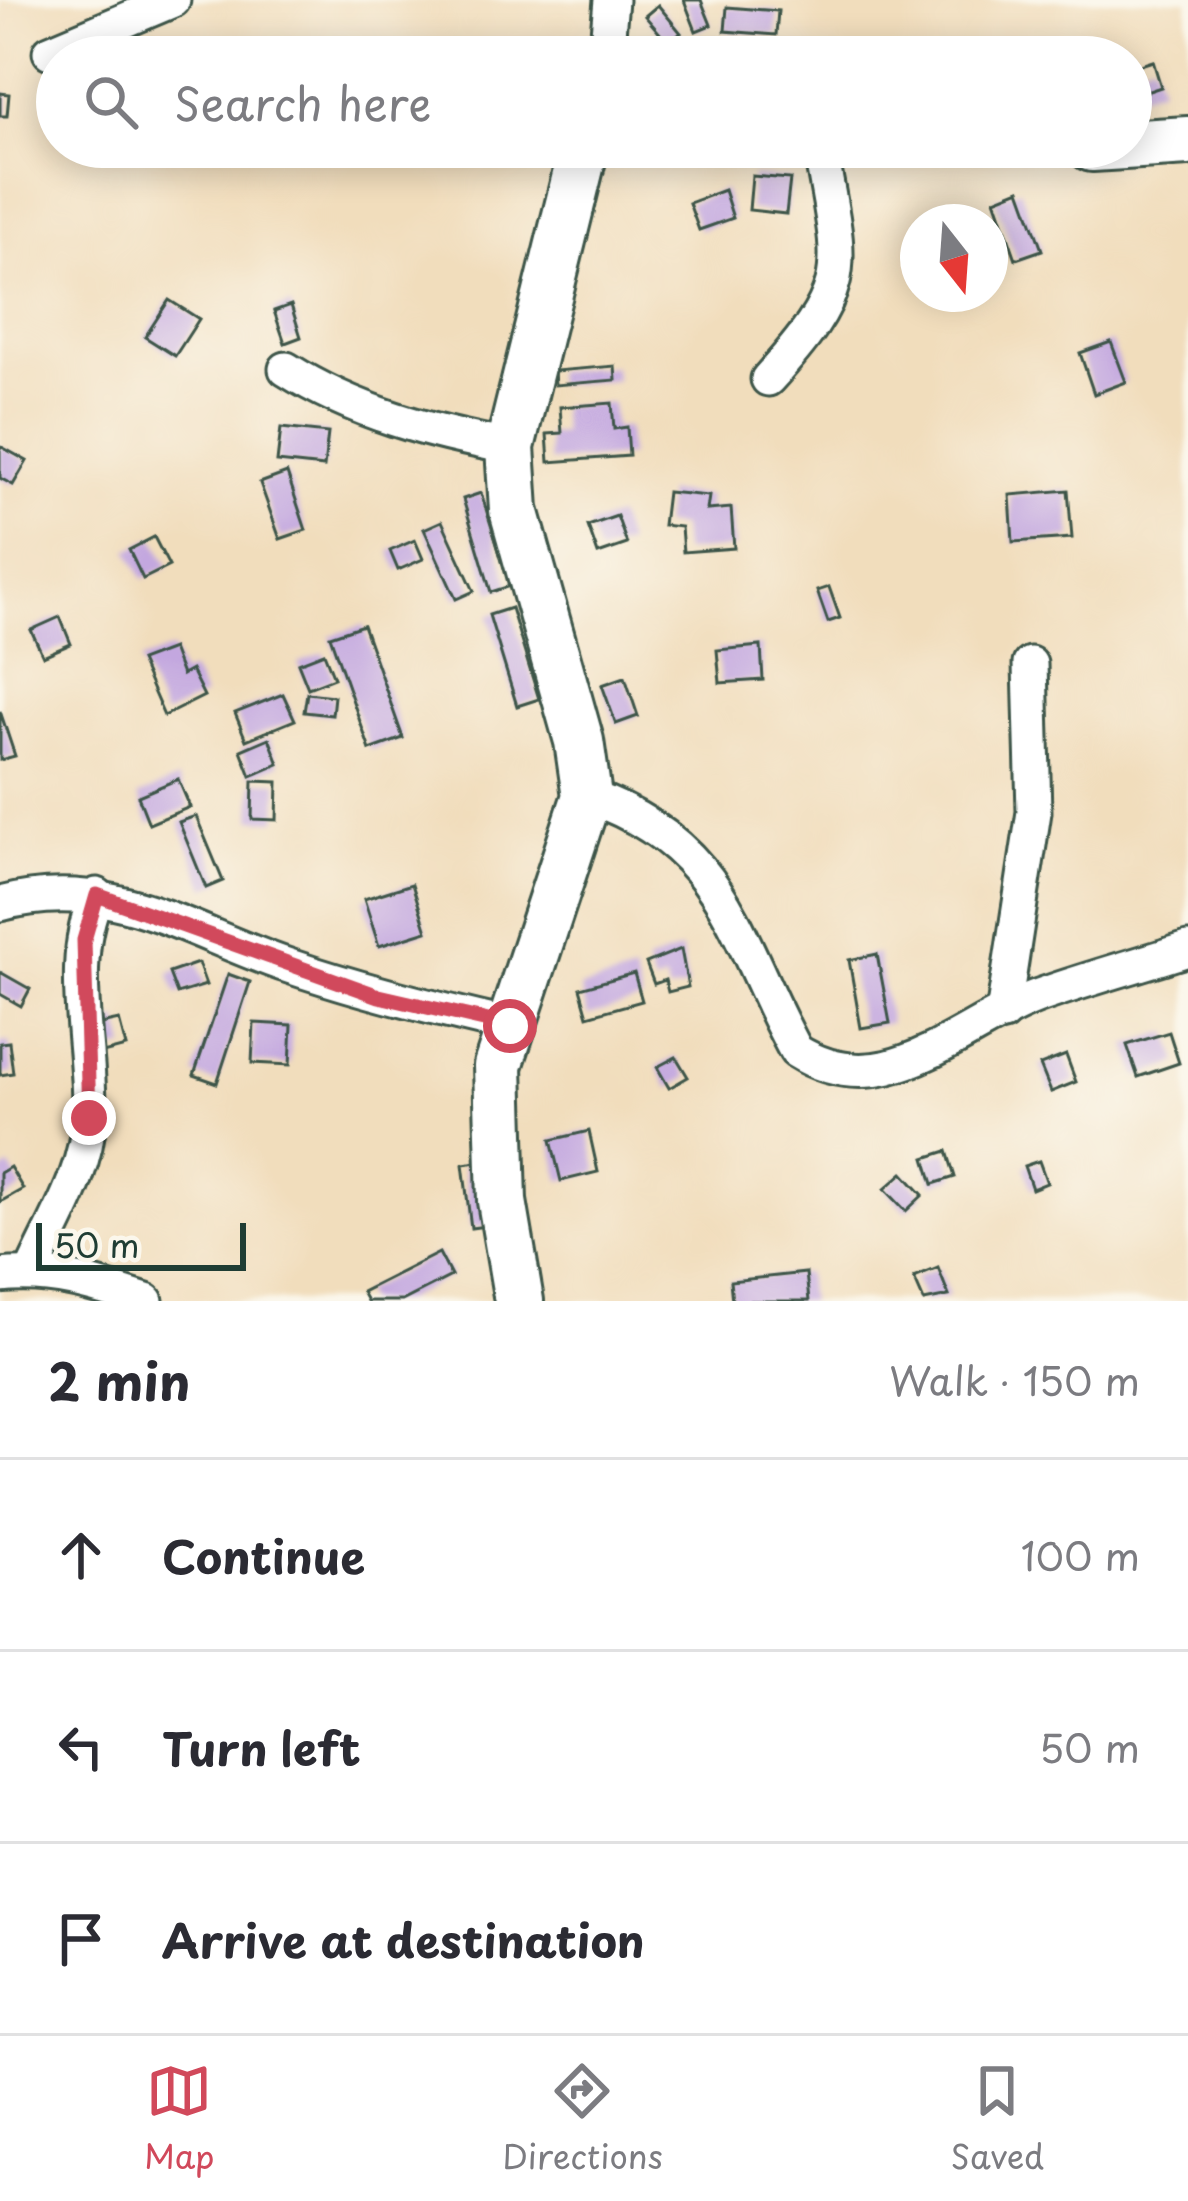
<!DOCTYPE html>
<html lang="en">
<head>
<meta charset="utf-8">
<style>
	body { margin:0; font-family:"Playpen Sans",sans-serif; background:#f7f7f7; color:#2b2b33 }
	.compass { position:absolute; left:900px; top:204px; width:108px; height:108px; border-radius:50%; background:#fff; box-shadow:0 6px 30px #0003; rotate:163deg }
	.scale { position:absolute; left:36px; bottom:30px; width:210px; box-sizing:border-box; padding-left:12px; border:6px solid #1f3d34; border-top:0; font-size:33px; line-height:42px; white-space:nowrap; color:#1f3d34; -webkit-text-stroke:9px #fbf7ec; paint-order:stroke }
	.stop { position:absolute; width:36px; height:36px; margin:-27px; border:9px solid #d1495b; border-radius:50%; background:#fff }
	.stop.end { background:#d1495b; border-color:#fff; box-shadow:0 3px 12px #0008 }
	.list { margin:0; padding:0; list-style:none }
	h2 { display:flex; justify-content:space-between; align-items:center; height:156px; margin:0; padding:0 48px; font-size:51px }
	h2 small { font-size:39px; font-weight:400; color:#7c7c81 }
	.list li { display:grid; grid-template-columns:78px 1fr auto; gap:36px; align-items:center; box-sizing:border-box; height:192px; padding:0 48px; border-top:3px solid #e1e1e2 }
	.list b { display:block; font-size:45px; white-space:nowrap }
	.list em { font-size:39px; font-style:normal; color:#7c7c81 }
	.icon { flex:none; width:66px; height:66px; fill:none; stroke:currentColor; stroke-width:2; stroke-linecap:round; stroke-linejoin:round }
	.map { position:relative; flex:none; width:1188px; height:1301px; overflow:hidden }
	.search { position:absolute; background:#fff; box-shadow:0 6px 30px #0003; left:36px; right:36px; top:36px; height:132px; display:flex; align-items:center; gap:30px; box-sizing:border-box; padding:0 42px; border-radius:66px; color:#7c7c81; font-size:45px }
	.sheet { height:732px; background:#fff }
	nav { display:flex; justify-content:space-around; align-items:center; box-sizing:border-box; height:168px; border-top:3px solid #e1e1e2; background:#fff; font-size:33px; color:#7c7c81 }
	nav a { display:grid; justify-items:center; gap:6px }
	nav .on { color:#d1495b }
	.map>svg:first-child { display:block }
	.building { fill:#c3a7df }
	.lines { fill:none; stroke-linecap:round; stroke-linejoin:round }
	.street-casing { stroke:#3e5548; stroke-width:39 }
	.secondary-casing { stroke:#3e5548; stroke-width:54 }
	.street { stroke:#fff; stroke-width:33 }
	.secondary { stroke:#fff; stroke-width:48 }
	.route { stroke:#d1495b; stroke-width:15 }
</style>
</head>
<body>
<div class="map">
<svg width="1188" height="1301" viewBox="0 0 1188 1301">
	<rect width="100%" height="100%" fill="#fbf7ec"/>
	<filter id="ink" filterUnits="userSpaceOnUse"><feTurbulence type="fractalNoise" baseFrequency=".00833" numOctaves="2"/><feDisplacementMap in="SourceGraphic" scale="24" xChannelSelector="R" yChannelSelector="G"/><feConvolveMatrix kernelMatrix="1 2 1 2 8 2 1 2 1" color-interpolation-filters="sRGB"/></filter>
	<filter id="wash" filterUnits="userSpaceOnUse"><feTurbulence type="fractalNoise" baseFrequency=".004" numOctaves="4" result="noise"/><feDisplacementMap in="SourceGraphic" scale="48" xChannelSelector="R" yChannelSelector="G"/><feGaussianBlur stdDeviation="2.7" result="paint"/><feColorMatrix in="noise" values="0 0 0 0 0 0 0 0 0 0 0 0 0 0 0 0 0 1.4 0 .05"/><feComposite in="paint" operator="in"/></filter>
	<g filter="url(#wash)">
		<rect width="100%" height="100%" fill="#f1ddbc"/>
		<g id="blocks">
			<g class="building">
				<path d="M 684,0 L 701,0 L 711,25 L 696,31 Z"/>
				<path d="M 658,5 L 681,33 L 668,43 L 645,16 Z"/>
				<path d="M 727,7 L 778,11 L 776,35 L 725,31 Z"/>
				<path d="M 1153,61 L 1161,87 L 1131,97 L 1131,68 Z"/>
				<path d="M 0,93 L 9,94 L 7,116 L 0,116 Z"/>
				<path d="M 752,176 L 790,179 L 786,214 L 749,210 Z"/>
				<path d="M 1020,189 L 1042,250 L 1016,259 L 995,199 Z"/>
				<path d="M 724,190 L 733,218 L 699,230 L 689,203 Z"/>
				<path d="M 169,300 L 199,319 L 175,356 L 145,337 Z"/>
				<path d="M 291,305 L 301,337 L 285,343 L 274,311 Z"/>
				<path d="M 1111,342 L 1126,382 L 1094,394 L 1080,353 Z"/>
				<path d="M 615,366 L 616,380 L 555,385 L 554,371 Z"/>
				<path d="M 612,403 L 614,429 L 627,427 L 629,456 L 549,462 L 547,434 L 562,433 L 560,407 Z"/>
				<path d="M 281,428 L 328,433 L 324,467 L 277,462 Z"/>
				<path d="M 0,446 L 27,461 L 13,485 L 0,478 Z"/>
				<path d="M 287,473 L 306,530 L 280,539 L 260,483 Z"/>
				<path d="M 1068,490 L 1072,538 L 1013,542 L 1010,495 Z"/>
				<path d="M 667,492 L 709,496 L 707,510 L 731,508 L 734,548 L 683,552 L 681,527 L 663,525 Z"/>
				<path d="M 481,493 L 510,586 L 491,592 L 463,499 Z"/>
				<path d="M 617,516 L 627,544 L 598,554 L 588,526 Z"/>
				<path d="M 442,521 L 474,591 L 456,599 L 424,529 Z"/>
				<path d="M 154,537 L 169,566 L 143,579 L 129,550 Z"/>
				<path d="M 415,540 L 423,559 L 398,570 L 390,551 Z"/>
				<path d="M 829,587 L 840,618 L 828,622 L 817,591 Z"/>
				<path d="M 511,608 L 539,699 L 517,706 L 489,615 Z"/>
				<path d="M 60,617 L 71,644 L 43,656 L 31,630 Z"/>
				<path d="M 363,625 L 403,738 L 370,750 L 330,636 Z"/>
				<path d="M 761,646 L 763,680 L 720,683 L 717,650 Z"/>
				<path d="M 172,649 L 182,675 L 191,670 L 204,696 L 164,716 L 140,661 Z"/>
				<path d="M 324,653 L 334,678 L 308,688 L 298,663 Z"/>
				<path d="M 625,677 L 638,716 L 616,724 L 602,685 Z"/>
				<path d="M 307,693 L 334,696 L 332,715 L 304,712 Z"/>
				<path d="M 283,694 L 295,720 L 246,740 L 235,713 Z"/>
				<path d="M 0,711 L 15,756 L 0,760 Z"/>
				<path d="M 269,738 L 279,764 L 251,776 L 241,750 Z"/>
				<path d="M 178,779 L 190,807 L 149,824 L 138,796 Z"/>
				<path d="M 253,781 L 278,782 L 277,820 L 252,819 Z"/>
				<path d="M 196,816 L 223,881 L 206,888 L 179,822 Z"/>
				<path d="M 412,884 L 427,931 L 379,946 L 364,899 Z"/>
				<path d="M 681,949 L 688,987 L 668,992 L 665,980 L 654,984 L 646,963 Z"/>
				<path d="M 877,954 L 890,1023 L 861,1028 L 849,960 Z"/>
				<path d="M 198,963 L 206,985 L 177,994 L 169,973 Z"/>
				<path d="M 0,972 L 30,989 L 21,1006 L 0,994 Z"/>
				<path d="M 634,973 L 642,1001 L 588,1016 L 580,988 Z"/>
				<path d="M 228,974 L 250,982 L 217,1083 L 194,1075 Z"/>
				<path d="M 119,1020 L 126,1047 L 103,1053 L 96,1025 Z"/>
				<path d="M 254,1023 L 292,1025 L 290,1065 L 252,1063 Z"/>
				<path d="M 1169,1032 L 1179,1063 L 1138,1077 L 1127,1045 Z"/>
				<path d="M 9,1042 L 13,1073 L 0,1075 L 0,1043 Z"/>
				<path d="M 1066,1055 L 1076,1082 L 1051,1092 L 1040,1065 Z"/>
				<path d="M 676,1057 L 688,1077 L 669,1088 L 657,1067 Z"/>
				<path d="M 589,1131 L 598,1172 L 561,1181 L 551,1140 Z"/>
				<path d="M 947,1151 L 955,1177 L 933,1184 L 925,1158 Z"/>
				<path d="M 485,1161 L 493,1225 L 471,1228 L 463,1164 Z"/>
				<path d="M 1039,1161 L 1047,1183 L 1032,1189 L 1024,1166 Z"/>
				<path d="M 10,1167 L 23,1189 L 0,1202 L 0,1173 Z"/>
				<path d="M 903,1173 L 923,1195 L 906,1211 L 885,1189 Z"/>
				<path d="M 439,1253 L 451,1276 L 402,1301 L 367,1301 L 362,1292 Z"/>
				<path d="M 938,1268 L 949,1296 L 924,1301 L 914,1278 Z"/>
				<path d="M 806,1273 L 809,1301 L 732,1301 L 730,1281 Z"/>
			</g>
		</g>
	</g>
	<g filter="url(#ink)">
		<use href="#blocks" fill-opacity="0" stroke="#3e5548" stroke-width="3"/>
		<g class="lines">
			<g class="street-casing">
				<g id="street">
					<path d="M 50,52 L 173,0"/>
					<path d="M 606,57 L 611,0"/>
					<path d="M 286,369 C 354,412 432,433 510,447"/>
					<path d="M 768,379 C 856,282 841,269 820,147"/>
					<path d="M 587,796 C 726,844 733,935 796,1051 C 885,1107 955,1028 1036,997 C 1086,979 1138,965 1188,949"/>
					<path d="M 0,904 C 112,874 187,932 289,966 C 362,991 435,1009 510,1026"/>
					<path d="M 1003,1014 L 1034,812 L 1030,664"/>
					<path d="M 32,1272 C 54,1222 87,1172 89,1116 C 91,1044 66,964 97,895"/>
					<path d="M 0,1276 C 52,1270 97,1285 146,1301"/>
				</g>
			</g>
			<g class="secondary-casing">
				<g id="secondary">
					<path d="M 1092,147 L 1188,141"/>
					<path d="M 519,1301 L 502,1201 L 498,1066 L 587,796 L 579,741 L 514,510 L 510,447 L 584,147"/>
				</g>
			</g>
			<use href="#street" class="street"/>
			<use href="#secondary" class="secondary"/>
		</g>
	</g>
	<g class="lines" filter="url(#ink)">
		<path class="route" d="M 89,1118 L 84,940 L 97,895 L 379,996 L 510,1026"/>
	</g>
</svg>
<svg class="compass" viewBox="-18 -18 36 36"><path d="M0-13l5 13h-10z" fill="#e53935"/><path d="M0 13l5-13h-10z" fill="#7c7c81"/></svg>
<div class="scale">50 m</div>
<div class="stop" style="left:510px;top:1026px"></div>
<div class="stop end" style="left:89px;top:1118px"></div>
<div class="search"><svg class="icon" aria-label="search" viewBox="0 0 24 24"><circle cx="10" cy="10" r="6"/><path d="M15 15l6 6"/></svg>Search here</div>
</div>
<section class="sheet">
<h2>2 min<small>Walk · 150 m</small></h2>
<ul class="list">
<li><svg class="icon" aria-label="ahead" viewBox="0 0 24 24"><path d="M12 20V5M6 11l6-6 6 6"/></svg><div><b>Continue</b></div><em>100 m</em></li>
<li><svg class="icon" aria-label="left" viewBox="0 0 24 24"><path d="M17 20v-9H6M10 6l-5 5 5 5"/></svg><div><b>Turn left</b></div><em>50 m</em></li>
<li><svg class="icon" aria-label="arrive" viewBox="0 0 24 24"><path d="M6 21V4h12l-3 4 3 4H6"/></svg><div><b>Arrive at destination</b></div></li>
</ul>
</section>
<nav>
<a class="on"><svg class="icon" aria-label="map" viewBox="0 0 24 24"><path d="M3 6l6-2 6 2 6-2v14l-6 2-6-2-6 2zM9 4v14M15 6v14"/></svg>Map</a>
<a><svg class="icon" aria-label="directions" viewBox="0 0 24 24"><path d="M12 3l9 9-9 9-9-9zM9 14v-3h6M13 9l2 2-2 2"/></svg>Directions</a>
<a><svg class="icon" aria-label="saved" viewBox="0 0 24 24"><path d="M7 4h10v16l-5-4-5 4z"/></svg>Saved</a>
</nav>
</body>
</html>
